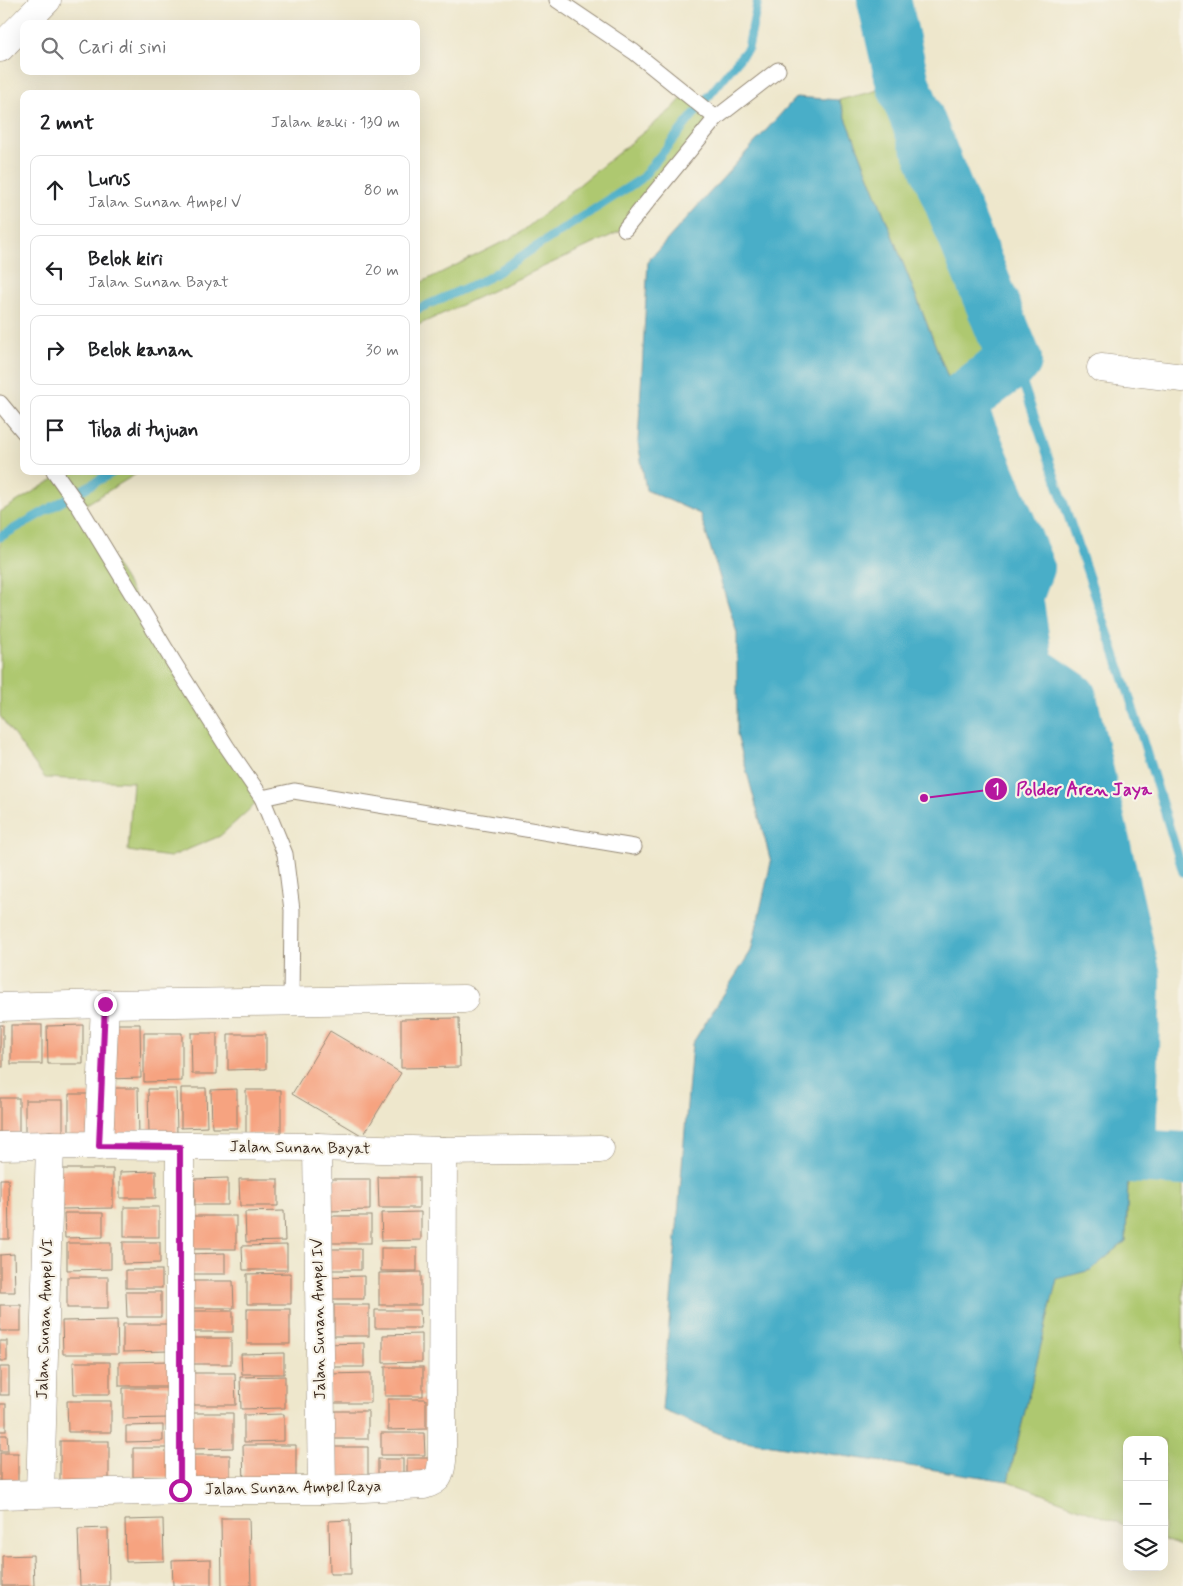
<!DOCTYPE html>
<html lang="id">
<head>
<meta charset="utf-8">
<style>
	body { margin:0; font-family:Mynerve,sans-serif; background:#f2f2f2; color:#202124 }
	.controls { position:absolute; right:15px; bottom:15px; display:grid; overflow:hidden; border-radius:10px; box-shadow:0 5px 20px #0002 }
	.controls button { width:45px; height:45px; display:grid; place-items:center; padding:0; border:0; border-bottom:1px solid #e0e0e0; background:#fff; color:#202124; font:25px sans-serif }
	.stop { position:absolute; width:15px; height:15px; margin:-11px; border:4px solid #b5179e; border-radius:50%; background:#fff }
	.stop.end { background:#b5179e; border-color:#fff; box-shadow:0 1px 5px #0008 }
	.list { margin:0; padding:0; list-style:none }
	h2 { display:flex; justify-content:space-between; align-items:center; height:65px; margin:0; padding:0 20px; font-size:21px }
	h2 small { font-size:16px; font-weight:400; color:#757577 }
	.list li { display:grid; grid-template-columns:32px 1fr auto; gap:15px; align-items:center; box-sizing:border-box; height:70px; margin:0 10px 10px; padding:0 10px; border:1px solid #e0e0e0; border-radius:10px }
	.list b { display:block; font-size:19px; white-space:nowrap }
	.list p { margin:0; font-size:16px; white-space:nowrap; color:#757577 }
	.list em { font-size:16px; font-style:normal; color:#757577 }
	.icon { flex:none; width:28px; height:28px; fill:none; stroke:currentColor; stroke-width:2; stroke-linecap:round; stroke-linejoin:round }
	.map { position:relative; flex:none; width:1183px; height:1586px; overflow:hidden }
	.search { position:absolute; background:#fff; box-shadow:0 5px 20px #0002; left:20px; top:20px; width:400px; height:55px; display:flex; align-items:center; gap:12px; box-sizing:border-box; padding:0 18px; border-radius:10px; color:#757577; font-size:19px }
	.panel { position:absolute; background:#fff; box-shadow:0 5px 20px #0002; left:20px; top:90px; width:400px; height:385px; border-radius:10px }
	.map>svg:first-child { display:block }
	.green { fill:#aec86f; stroke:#747946 }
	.water { fill:#48aec8; stroke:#426c73 }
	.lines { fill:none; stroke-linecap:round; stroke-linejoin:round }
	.stream { stroke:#48aec8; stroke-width:9 }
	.river { stroke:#48aec8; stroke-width:54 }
	.building { fill:#f6a380 }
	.service-casing { stroke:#948875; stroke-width:17 }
	.minor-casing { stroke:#948875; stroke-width:29 }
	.service { stroke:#fff; stroke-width:15 }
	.minor { stroke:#fff; stroke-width:28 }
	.route { stroke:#b5179e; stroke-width:6 }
	.labels { text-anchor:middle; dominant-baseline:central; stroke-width:4.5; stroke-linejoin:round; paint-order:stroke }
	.street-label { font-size:16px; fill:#3b2a1e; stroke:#f7f3e8 }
	.leader { fill:none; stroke:#b5179e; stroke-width:2 }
	.callout-dot { fill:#b5179e; stroke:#f7f3e8; stroke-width:2 }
	.mark-label { font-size:15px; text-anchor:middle; font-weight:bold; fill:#fff }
	.callout-label { font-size:18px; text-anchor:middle; font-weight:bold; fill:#b5179e; stroke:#f7f3e8; stroke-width:4.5; stroke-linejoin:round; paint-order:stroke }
</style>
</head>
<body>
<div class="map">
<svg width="1183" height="1586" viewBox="0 0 1183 1586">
	<rect width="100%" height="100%" fill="#f7f3e8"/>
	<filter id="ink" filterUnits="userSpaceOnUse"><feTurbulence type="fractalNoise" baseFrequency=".02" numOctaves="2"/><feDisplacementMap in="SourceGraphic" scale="10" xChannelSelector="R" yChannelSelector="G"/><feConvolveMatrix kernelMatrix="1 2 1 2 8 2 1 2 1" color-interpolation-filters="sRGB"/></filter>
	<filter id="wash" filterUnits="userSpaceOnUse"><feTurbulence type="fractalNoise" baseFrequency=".0096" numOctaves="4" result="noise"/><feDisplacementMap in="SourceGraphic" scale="20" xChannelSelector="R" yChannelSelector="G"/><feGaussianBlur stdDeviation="1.12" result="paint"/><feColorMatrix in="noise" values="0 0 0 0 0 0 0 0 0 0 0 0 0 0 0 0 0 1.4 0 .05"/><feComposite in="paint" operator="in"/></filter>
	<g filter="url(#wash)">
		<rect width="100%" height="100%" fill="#eee7cc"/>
		<g class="green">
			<path d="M 903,84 L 1015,360 L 958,403 L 839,100 Z"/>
			<path d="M 686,94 L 716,118 L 625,229 L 416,326 L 416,285 L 519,234 L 672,109 Z"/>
			<path d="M 67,471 L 141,471 L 80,508 L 262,798 L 220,836 L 170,857 L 128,851 L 133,782 L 45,778 L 0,716 L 0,512 Z"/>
			<path d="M 1129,1156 L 1183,1159 L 1183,1547 L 1164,1540 L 1164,1440 L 1127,1440 L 1127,1526 L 1008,1481 L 1057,1278 L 1091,1270 L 1126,1241 Z"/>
		</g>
		<path class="water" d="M 796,97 L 839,100 L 958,403 L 1027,567 L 1016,597 L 1027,668 L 1070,698 L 1134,977 L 1126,1241 L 1091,1270 L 1057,1279 L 1008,1481 L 732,1439 L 662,1410 L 692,1044 L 751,951 L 771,862 L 737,735 L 737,633 L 700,514 L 646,490 L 638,442 L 648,261 Z"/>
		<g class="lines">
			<g class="stream">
				<path d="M 882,0 L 903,84 L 1015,360 L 1128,692 L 1183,872"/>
				<path d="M 416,310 L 488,278 L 641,179 L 748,48 L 758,0"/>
				<path d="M 0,537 L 115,471"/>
			</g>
			<path class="river" d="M 884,0 L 903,84 L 1015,360 L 958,403 L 1027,567 L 1016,597 L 1027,669 L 1070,698 L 1134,977 L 1129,1156 L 1183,1159"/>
		</g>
		<g id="blocks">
			<g class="building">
				<path d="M 459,1018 L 460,1067 L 401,1068 L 401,1019 Z"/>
				<path d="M 108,1024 L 140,1024 L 141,1078 L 108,1079 Z"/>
				<rect x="0" y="1025" width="3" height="42"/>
				<rect x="11" y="1025" width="31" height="39"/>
				<path d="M 83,1025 L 83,1064 L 48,1064 L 47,1026 Z"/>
				<path d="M 330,1031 L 401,1073 L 363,1136 L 292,1094 Z"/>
				<path d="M 144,1033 L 182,1033 L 182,1081 L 144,1082 Z"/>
				<path d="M 191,1033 L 217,1033 L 217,1074 L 192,1074 Z"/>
				<path d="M 228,1034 L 266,1034 L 266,1069 L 228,1070 Z"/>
				<path d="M 108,1088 L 138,1088 L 139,1138 L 108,1138 Z"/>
				<path d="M 181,1088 L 206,1088 L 207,1127 L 181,1128 Z"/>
				<path d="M 148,1089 L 176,1089 L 177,1134 L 149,1134 Z"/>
				<path d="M 237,1089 L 237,1128 L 212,1128 L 211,1090 Z"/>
				<path d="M 246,1090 L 281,1090 L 281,1134 L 246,1135 Z"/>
				<path d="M 69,1094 L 90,1094 L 91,1136 L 69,1136 Z"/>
				<rect x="0" y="1098" width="19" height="44"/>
				<rect x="25" y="1100" width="38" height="42"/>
				<path d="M 61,1169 L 113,1169 L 113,1208 L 61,1209 Z"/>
				<path d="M 156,1171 L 156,1198 L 120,1198 L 120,1172 Z"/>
				<path d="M 378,1177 L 419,1177 L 419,1208 L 379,1208 Z"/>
				<path d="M 228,1178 L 228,1205 L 195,1205 L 194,1179 Z"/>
				<path d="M 0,1179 L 8,1179 L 9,1239 L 0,1239 Z"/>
				<path d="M 239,1179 L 278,1179 L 278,1206 L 240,1206 Z"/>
				<path d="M 328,1179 L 370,1179 L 370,1210 L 329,1211 Z"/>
				<rect x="124" y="1207" width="35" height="30"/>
				<path d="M 284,1211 L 285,1241 L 246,1242 L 245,1212 Z"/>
				<path d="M 421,1212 L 421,1240 L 382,1241 L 381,1213 Z"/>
				<path d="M 64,1213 L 103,1213 L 103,1237 L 65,1238 Z"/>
				<rect x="181" y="1216" width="55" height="33"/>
				<rect x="327" y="1216" width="44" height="27"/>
				<path d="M 123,1242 L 160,1242 L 160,1263 L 123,1264 Z"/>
				<path d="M 67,1243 L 111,1243 L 111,1269 L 67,1270 Z"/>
				<path d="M 287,1245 L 287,1270 L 243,1270 L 242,1246 Z"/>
				<rect x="381" y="1248" width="36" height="23"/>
				<rect x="323" y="1249" width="38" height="21"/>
				<path d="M 225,1253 L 225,1274 L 185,1274 L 185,1254 Z"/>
				<path d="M 14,1254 L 15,1292 L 0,1292 L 0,1255 Z"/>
				<rect x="126" y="1270" width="36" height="18"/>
				<path d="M 421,1272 L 421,1305 L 379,1305 L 379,1273 Z"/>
				<path d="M 291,1273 L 291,1304 L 247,1304 L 247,1274 Z"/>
				<path d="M 364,1276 L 364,1299 L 326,1299 L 326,1277 Z"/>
				<rect x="67" y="1277" width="41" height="31"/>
				<path d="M 191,1281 L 233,1281 L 234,1308 L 191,1308 Z"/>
				<path d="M 126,1292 L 161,1292 L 161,1317 L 127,1317 Z"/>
				<rect x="0" y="1305" width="21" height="26"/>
				<rect x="334" y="1305" width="35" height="31"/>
				<rect x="247" y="1309" width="43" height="35"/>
				<path d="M 375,1310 L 420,1310 L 421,1328 L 375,1328 Z"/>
				<rect x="190" y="1311" width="43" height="21"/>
				<path d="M 117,1320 L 118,1354 L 63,1354 L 62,1321 Z"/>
				<path d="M 123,1324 L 170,1324 L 170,1351 L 123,1352 Z"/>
				<path d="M 422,1334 L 422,1362 L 383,1363 L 383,1335 Z"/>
				<rect x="188" y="1338" width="43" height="26"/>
				<rect x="0" y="1341" width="7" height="20"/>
				<path d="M 364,1343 L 364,1367 L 326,1367 L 326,1344 Z"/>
				<path d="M 284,1353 L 284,1374 L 242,1374 L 241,1354 Z"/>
				<path d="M 171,1361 L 171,1386 L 119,1386 L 119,1362 Z"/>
				<path d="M 73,1362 L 110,1362 L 110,1394 L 74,1394 Z"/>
				<rect x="0" y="1367" width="9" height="28"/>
				<rect x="385" y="1367" width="38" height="29"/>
				<path d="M 188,1373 L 235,1373 L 236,1405 L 188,1405 Z"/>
				<path d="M 371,1373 L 371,1403 L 330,1403 L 329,1374 Z"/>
				<path d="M 285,1376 L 285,1408 L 241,1409 L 240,1377 Z"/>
				<path d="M 123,1388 L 168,1388 L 169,1418 L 123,1419 Z"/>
				<path d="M 388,1399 L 426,1399 L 426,1429 L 388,1430 Z"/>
				<path d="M 67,1401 L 111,1401 L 111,1432 L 68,1432 Z"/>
				<rect x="0" y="1404" width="6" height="27"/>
				<rect x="329" y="1411" width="39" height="28"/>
				<path d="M 187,1413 L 233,1413 L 233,1448 L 188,1449 Z"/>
				<path d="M 284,1414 L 284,1441 L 244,1442 L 244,1415 Z"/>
				<path d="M 163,1425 L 163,1441 L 126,1442 L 126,1426 Z"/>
				<path d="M 381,1433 L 424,1433 L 425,1455 L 381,1455 Z"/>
				<path d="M 0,1435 L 7,1435 L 8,1451 L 0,1451 Z"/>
				<rect x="60" y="1441" width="49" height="43"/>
				<path d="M 243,1445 L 296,1445 L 296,1487 L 244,1487 Z"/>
				<path d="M 331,1447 L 368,1447 L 368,1478 L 331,1479 Z"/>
				<path d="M 133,1448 L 169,1448 L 170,1477 L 133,1477 Z"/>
				<rect x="0" y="1453" width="18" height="37"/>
				<path d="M 192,1455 L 230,1455 L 230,1483 L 193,1483 Z"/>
				<rect x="407" y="1458" width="26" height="22"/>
				<rect x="378" y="1459" width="25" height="25"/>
				<path d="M 221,1518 L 249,1518 L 251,1586 L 222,1586 Z"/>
				<path d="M 163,1519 L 164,1561 L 126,1562 L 125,1520 Z"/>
				<path d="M 350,1520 L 351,1574 L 330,1574 L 329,1521 Z"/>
				<path d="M 108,1528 L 109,1586 L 80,1586 L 78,1529 Z"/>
				<path d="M 33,1555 L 34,1586 L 2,1586 L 2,1556 Z"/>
				<path d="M 211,1559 L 211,1586 L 173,1586 L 172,1560 Z"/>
			</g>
		</g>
	</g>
	<g filter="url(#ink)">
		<use href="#blocks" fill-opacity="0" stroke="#948875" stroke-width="1"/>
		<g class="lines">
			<g class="service-casing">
				<g id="service">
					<path d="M 557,0 L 634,52 L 716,118"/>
					<path d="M 625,229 L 716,118 L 778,70"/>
					<path d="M 0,403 L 24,432"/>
					<path d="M 54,471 L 80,508 L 174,663 L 227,747 L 262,798 L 285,854 L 292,910 L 291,1002"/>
					<path d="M 262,798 L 294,791 L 634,847"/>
				</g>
			</g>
			<g class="minor-casing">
				<g id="minor">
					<path d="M 0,48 L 47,0"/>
					<path d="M 1101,368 L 1183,378"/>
					<path d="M 0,1007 L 105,1004 L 464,999"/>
					<path d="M 0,1146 L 50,1145 L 317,1147 L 443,1151 L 600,1149"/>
					<path d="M 99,1146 L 105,1004"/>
					<path d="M 180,1147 L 180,1490"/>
					<path d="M 317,1147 L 322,1490"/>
					<path d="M 40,1493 L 50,1145"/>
					<path d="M 0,1495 L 180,1490 L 322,1490 L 424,1485 C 439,1480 440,1477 442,1461 L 443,1151"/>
				</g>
			</g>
			<use href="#service" class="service"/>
			<use href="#minor" class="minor"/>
		</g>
	</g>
	<g class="lines" filter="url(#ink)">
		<path class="route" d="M 105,1004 L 99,1146 L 180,1147 L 180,1490"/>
	</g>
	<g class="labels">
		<g class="street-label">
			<text transform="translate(300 1148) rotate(1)">Jalan Sunan Bayat</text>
			<text transform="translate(45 1319) rotate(-88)">Jalan Sunan Ampel VI</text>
			<text transform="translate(319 1319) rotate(-91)">Jalan Sunan Ampel IV</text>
			<text transform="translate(293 1488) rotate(-1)">Jalan Sunan Ampel Raya</text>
		</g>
	</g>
	<path class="leader" d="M924 798L996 789"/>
	<g class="callout-dot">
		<circle cx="924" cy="798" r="5"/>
		<circle cx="996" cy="789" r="12"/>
	</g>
	<g class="mark-label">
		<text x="996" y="794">1</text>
	</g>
	<g class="callout-label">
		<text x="1084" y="795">Polder Aren Jaya</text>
	</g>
</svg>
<div class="controls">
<button>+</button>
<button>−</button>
<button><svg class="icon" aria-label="layers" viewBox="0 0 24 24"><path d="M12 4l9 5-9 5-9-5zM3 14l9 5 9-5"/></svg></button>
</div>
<div class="stop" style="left:180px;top:1490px"></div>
<div class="stop end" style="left:105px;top:1004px"></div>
<div class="search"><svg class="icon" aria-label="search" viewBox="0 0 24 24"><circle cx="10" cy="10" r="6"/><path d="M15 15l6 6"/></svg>Cari di sini</div>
<section class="panel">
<h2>2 mnt<small>Jalan kaki · 130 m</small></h2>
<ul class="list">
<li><svg class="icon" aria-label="ahead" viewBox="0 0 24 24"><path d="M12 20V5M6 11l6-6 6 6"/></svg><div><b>Lurus</b><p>Jalan Sunan Ampel V</p></div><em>80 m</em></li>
<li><svg class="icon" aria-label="left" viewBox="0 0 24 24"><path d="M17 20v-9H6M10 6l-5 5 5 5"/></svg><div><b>Belok kiri</b><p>Jalan Sunan Bayat</p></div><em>20 m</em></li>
<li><svg class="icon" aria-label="right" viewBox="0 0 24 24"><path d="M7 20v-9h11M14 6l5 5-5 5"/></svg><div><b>Belok kanan</b></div><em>30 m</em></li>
<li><svg class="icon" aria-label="arrive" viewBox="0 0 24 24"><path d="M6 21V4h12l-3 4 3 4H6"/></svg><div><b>Tiba di tujuan</b></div></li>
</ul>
</section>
</div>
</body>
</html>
